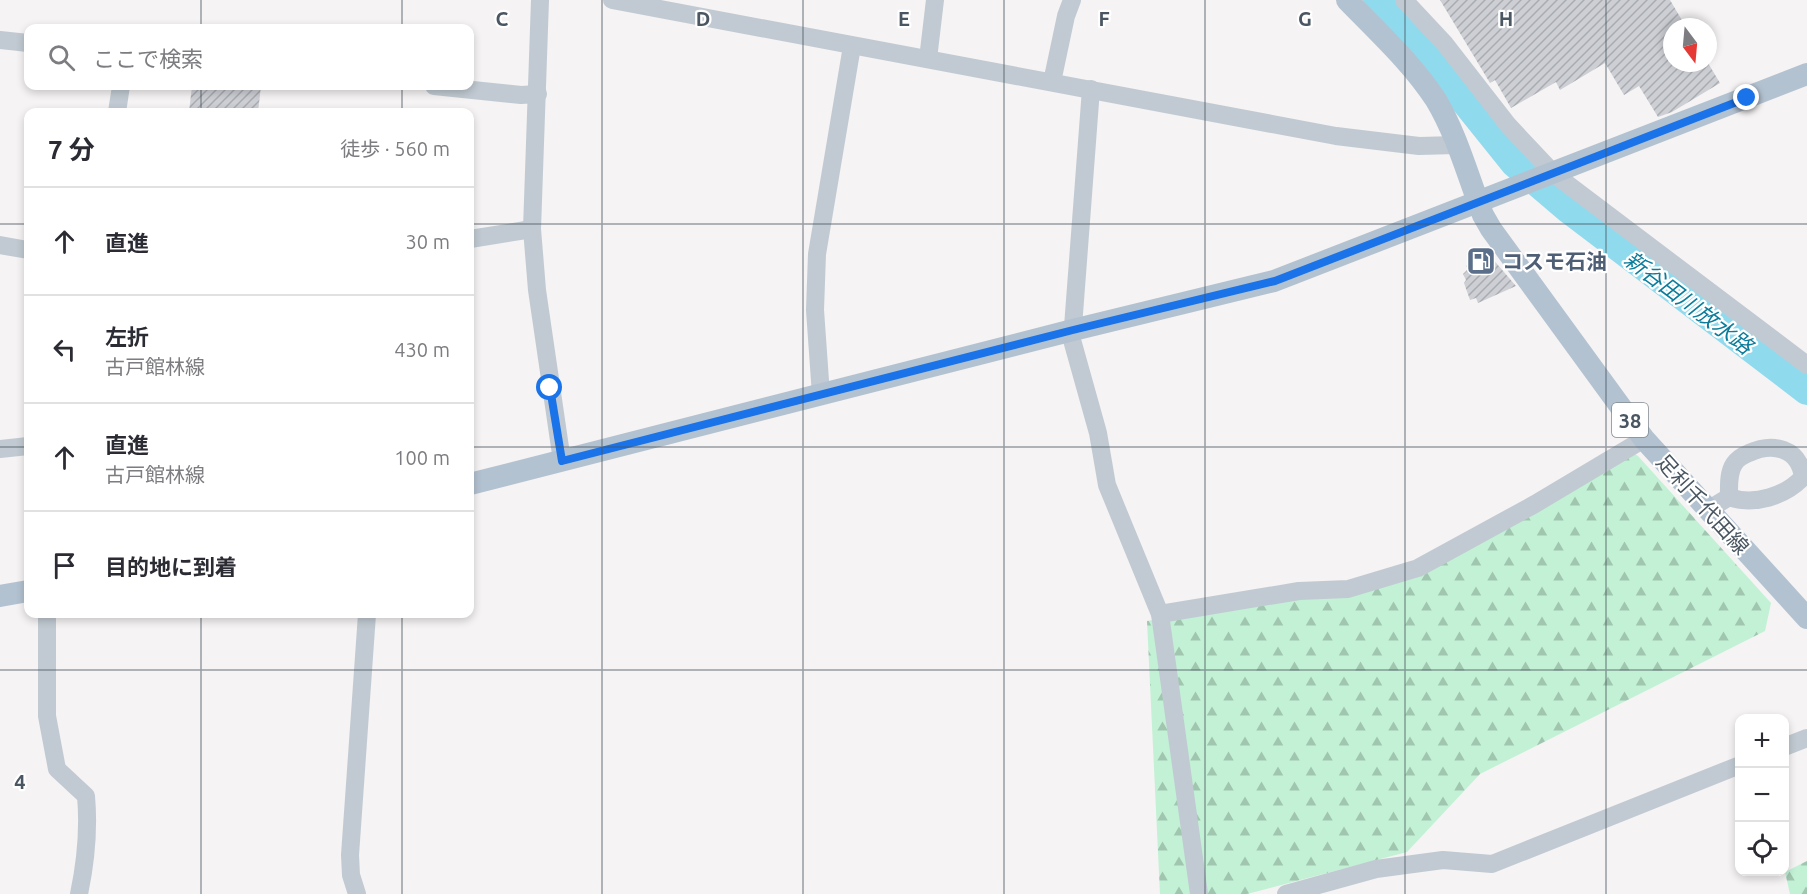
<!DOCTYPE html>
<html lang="ja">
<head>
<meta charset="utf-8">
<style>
	body { margin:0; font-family:Ubuntu,"Noto Sans JP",sans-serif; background:#f7f7f7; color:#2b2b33 }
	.controls { position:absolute; right:18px; bottom:18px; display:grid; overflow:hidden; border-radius:12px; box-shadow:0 3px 9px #0003 }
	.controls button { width:54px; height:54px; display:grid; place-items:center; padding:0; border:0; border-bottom:2px solid #e1e1e2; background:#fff; color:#2b2b33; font:30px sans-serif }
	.compass { position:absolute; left:1663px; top:18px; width:54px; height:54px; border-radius:50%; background:#fff; box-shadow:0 3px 9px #0003; rotate:164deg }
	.stop { position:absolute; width:18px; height:18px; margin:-14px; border:4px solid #1a73e8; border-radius:50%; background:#fff }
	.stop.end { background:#1a73e8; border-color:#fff; box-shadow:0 2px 6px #0008 }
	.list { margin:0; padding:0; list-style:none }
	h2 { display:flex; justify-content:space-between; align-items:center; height:78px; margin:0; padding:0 24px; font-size:26px }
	h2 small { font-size:20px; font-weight:400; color:#7c7c81 }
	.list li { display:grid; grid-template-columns:39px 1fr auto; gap:18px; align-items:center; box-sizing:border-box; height:108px; padding:0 24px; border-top:2px solid #e1e1e2 }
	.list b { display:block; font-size:22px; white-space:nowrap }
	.list p { margin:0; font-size:20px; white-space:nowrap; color:#7c7c81 }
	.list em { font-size:20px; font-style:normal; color:#7c7c81 }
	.icon { flex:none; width:33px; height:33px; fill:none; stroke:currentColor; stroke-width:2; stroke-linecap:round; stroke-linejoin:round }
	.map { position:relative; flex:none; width:1807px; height:894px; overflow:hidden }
	.search { position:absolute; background:#fff; box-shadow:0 3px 9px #0003; left:24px; top:24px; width:450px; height:66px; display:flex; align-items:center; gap:15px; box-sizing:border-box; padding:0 21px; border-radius:12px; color:#7c7c81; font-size:22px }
	.panel { position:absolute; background:#fff; box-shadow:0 3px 9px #0003; left:24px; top:108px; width:450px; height:510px; border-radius:12px }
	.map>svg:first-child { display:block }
	.forest { fill:url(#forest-firs) }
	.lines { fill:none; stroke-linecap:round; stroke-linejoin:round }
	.river { stroke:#90daee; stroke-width:28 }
	.building { fill:url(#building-hatch) }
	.minor { stroke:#c1cad2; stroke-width:18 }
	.major { stroke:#b3c2d1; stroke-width:22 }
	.route { stroke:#1a73e8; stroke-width:8 }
	.grid { fill:none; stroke:#4a5661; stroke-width:1.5; stroke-opacity:0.55 }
	.labels { text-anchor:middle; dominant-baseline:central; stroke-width:4.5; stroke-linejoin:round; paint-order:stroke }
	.shield { fill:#fff; stroke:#808990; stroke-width:1.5 }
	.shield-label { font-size:20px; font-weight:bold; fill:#4a5661 }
	.service-label { font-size:21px; font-weight:bold; fill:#4e5e75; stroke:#fff; text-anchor:start }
	.street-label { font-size:21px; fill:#4a5661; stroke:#fff }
	.water-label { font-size:22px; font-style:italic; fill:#0c7c9b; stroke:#fff }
	.grid-label { font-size:20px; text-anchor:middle; font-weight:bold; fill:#4a5661; stroke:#fff; stroke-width:4.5; stroke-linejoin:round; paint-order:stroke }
</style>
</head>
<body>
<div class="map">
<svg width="1807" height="894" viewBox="0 0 1807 894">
	<defs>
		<pattern id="forest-firs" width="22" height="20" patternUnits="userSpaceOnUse" patternTransform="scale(1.5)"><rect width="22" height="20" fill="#c3f1d5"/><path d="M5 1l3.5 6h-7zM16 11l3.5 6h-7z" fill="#a0c6b0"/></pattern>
		<pattern id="building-hatch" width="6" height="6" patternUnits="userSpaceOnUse" patternTransform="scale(1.5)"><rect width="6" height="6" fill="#cdcfd5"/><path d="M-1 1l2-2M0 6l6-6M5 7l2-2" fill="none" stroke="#a8abb0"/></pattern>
	</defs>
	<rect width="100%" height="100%" fill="#f5f3f3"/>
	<g class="forest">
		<path d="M 1627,449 L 1638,456 L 1771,603 L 1765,631 L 1480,774 L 1407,852 L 1247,894 L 1160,894 L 1147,621 L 1333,589 L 1431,561 Z"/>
		<path d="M 1807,861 L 1807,894 L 1790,894 L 1785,872 Z"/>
	</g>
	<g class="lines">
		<path class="river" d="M 1377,0 L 1420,46 L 1514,163 L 1568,209 L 1807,391"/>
	</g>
	<g class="building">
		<path d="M 1440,0 L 1670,0 L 1686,27 L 1672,27 L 1672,63 L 1708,63 L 1720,83 L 1672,112 L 1658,117 L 1639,86 L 1624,95 L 1605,63 L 1560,90 L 1556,82 L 1511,108 L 1495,80 L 1490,83 Z"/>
		<path d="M 192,86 L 261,86 L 258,112 L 189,112 Z"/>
		<path d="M 1485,250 L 1516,286 L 1478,303 L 1476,298 L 1470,300 L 1464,283 L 1466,280 L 1463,274 L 1468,269 L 1466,266 Z"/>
	</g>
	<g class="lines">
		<g class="minor">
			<path d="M 540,0 L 532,229 L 537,290 L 562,461"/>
			<path d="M 612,0 L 1336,136 L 1419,146 L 1456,145"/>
			<path d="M 1404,0 L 1445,44 L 1508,125 L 1554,174 L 1807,365"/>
			<path d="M 0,40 L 28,43"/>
			<path d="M 928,59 L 935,0"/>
			<path d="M 1052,82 L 1066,16 L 1072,0"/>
			<path d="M 434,86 L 521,95 L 538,94"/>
			<path d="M 1091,89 L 1072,340 L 1098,433 L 1107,485 L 1160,614 L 1199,894"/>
			<path d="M 117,112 L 121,86"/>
			<path d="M 470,239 L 532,229"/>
			<path d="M 0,245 L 28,250"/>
			<path d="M 821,395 L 815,310 L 817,254 L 852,46"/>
			<path d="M 0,449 L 28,446"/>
			<path d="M 1708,510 L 1729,497 C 1754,506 1786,496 1803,477 C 1799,448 1773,442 1749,453 C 1744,455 1737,459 1734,464 C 1728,473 1729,487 1729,497"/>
			<path d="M 47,614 L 47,716 L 57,769 L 86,796 C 89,830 86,861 79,894"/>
			<path d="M 1160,614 L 1299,591 L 1348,589 L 1418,568 L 1535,504 L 1644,439"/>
			<path d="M 1784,747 L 1807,738"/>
			<path d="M 357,894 L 351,875 L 350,855 L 367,614"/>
			<path d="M 1286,894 L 1376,869 L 1443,860 L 1492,864 L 1740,765"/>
		</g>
		<g class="major">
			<path d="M 1347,0 C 1378,32 1412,63 1436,100 C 1457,135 1468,177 1483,215 L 1491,229 L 1644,439 L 1807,618"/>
			<path d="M 470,484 L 1073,330 L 1274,281 L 1807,74"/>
			<path d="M 0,596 L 28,591"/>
		</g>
	</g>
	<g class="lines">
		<path class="route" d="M 550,388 L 562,461 L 1073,330 L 1275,281 L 1747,98"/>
	</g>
	<path class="grid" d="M 201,0 L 201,28M 402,0 L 402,28M 602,0 L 602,894M 803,0 L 803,894M 1004,0 L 1004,894M 1205,0 L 1205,894M 1405,0 L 1405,894M 1606,0 L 1606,894M 201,86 L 201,112M 402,86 L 402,112M 0,224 L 28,224M 470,224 L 1807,224M 0,447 L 28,447M 470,447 L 1807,447M 201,614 L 201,894M 402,614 L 402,894M 0,670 L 1807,670"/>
	<defs>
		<g id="fuel-square" transform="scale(1.5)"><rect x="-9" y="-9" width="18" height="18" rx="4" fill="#5c6f8a" stroke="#fff"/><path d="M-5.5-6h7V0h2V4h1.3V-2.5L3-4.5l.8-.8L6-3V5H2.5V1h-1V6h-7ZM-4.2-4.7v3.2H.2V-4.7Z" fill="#fff"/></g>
	</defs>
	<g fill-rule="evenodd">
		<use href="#fuel-square" x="1481" y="261"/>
	</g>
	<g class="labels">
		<rect class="shield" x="1612" y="403" width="36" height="34" rx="4.5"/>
		<g class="shield-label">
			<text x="1630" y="420">38</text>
		</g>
		<g class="service-label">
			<text x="1502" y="261">コスモ石油</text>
		</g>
		<g class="street-label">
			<text transform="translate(1703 504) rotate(48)">足利千代田線</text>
		</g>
		<g class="water-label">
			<text transform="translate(1689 302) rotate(37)">新谷田川放水路</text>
		</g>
	</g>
	<g class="grid-label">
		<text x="502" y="26">C</text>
		<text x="703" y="26">D</text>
		<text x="904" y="26">E</text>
		<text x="1104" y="26">F</text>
		<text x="1305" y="26">G</text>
		<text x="1506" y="26">H</text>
		<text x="20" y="789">4</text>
	</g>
</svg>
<div class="controls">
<button>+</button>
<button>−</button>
<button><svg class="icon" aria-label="locate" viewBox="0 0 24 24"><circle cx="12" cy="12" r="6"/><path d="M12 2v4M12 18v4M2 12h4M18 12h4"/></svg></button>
</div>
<svg class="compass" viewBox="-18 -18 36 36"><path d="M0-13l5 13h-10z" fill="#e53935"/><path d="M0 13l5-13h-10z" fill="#7c7c81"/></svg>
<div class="stop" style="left:550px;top:388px"></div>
<div class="stop end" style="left:1747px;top:98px"></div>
<div class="search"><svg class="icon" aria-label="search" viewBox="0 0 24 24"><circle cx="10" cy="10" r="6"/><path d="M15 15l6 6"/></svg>ここで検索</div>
<section class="panel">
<h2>7 分<small>徒歩 · 560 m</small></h2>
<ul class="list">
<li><svg class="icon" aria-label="ahead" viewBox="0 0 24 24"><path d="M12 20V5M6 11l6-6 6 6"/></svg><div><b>直進</b></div><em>30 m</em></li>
<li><svg class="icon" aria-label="left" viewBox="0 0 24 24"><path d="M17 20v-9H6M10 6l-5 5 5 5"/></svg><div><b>左折</b><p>古戸館林線</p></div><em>430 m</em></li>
<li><svg class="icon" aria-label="ahead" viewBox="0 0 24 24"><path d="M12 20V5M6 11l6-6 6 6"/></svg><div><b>直進</b><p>古戸館林線</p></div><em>100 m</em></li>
<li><svg class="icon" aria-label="arrive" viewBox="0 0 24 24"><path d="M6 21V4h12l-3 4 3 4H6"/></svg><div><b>目的地に到着</b></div></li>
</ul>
</section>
</div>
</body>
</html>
